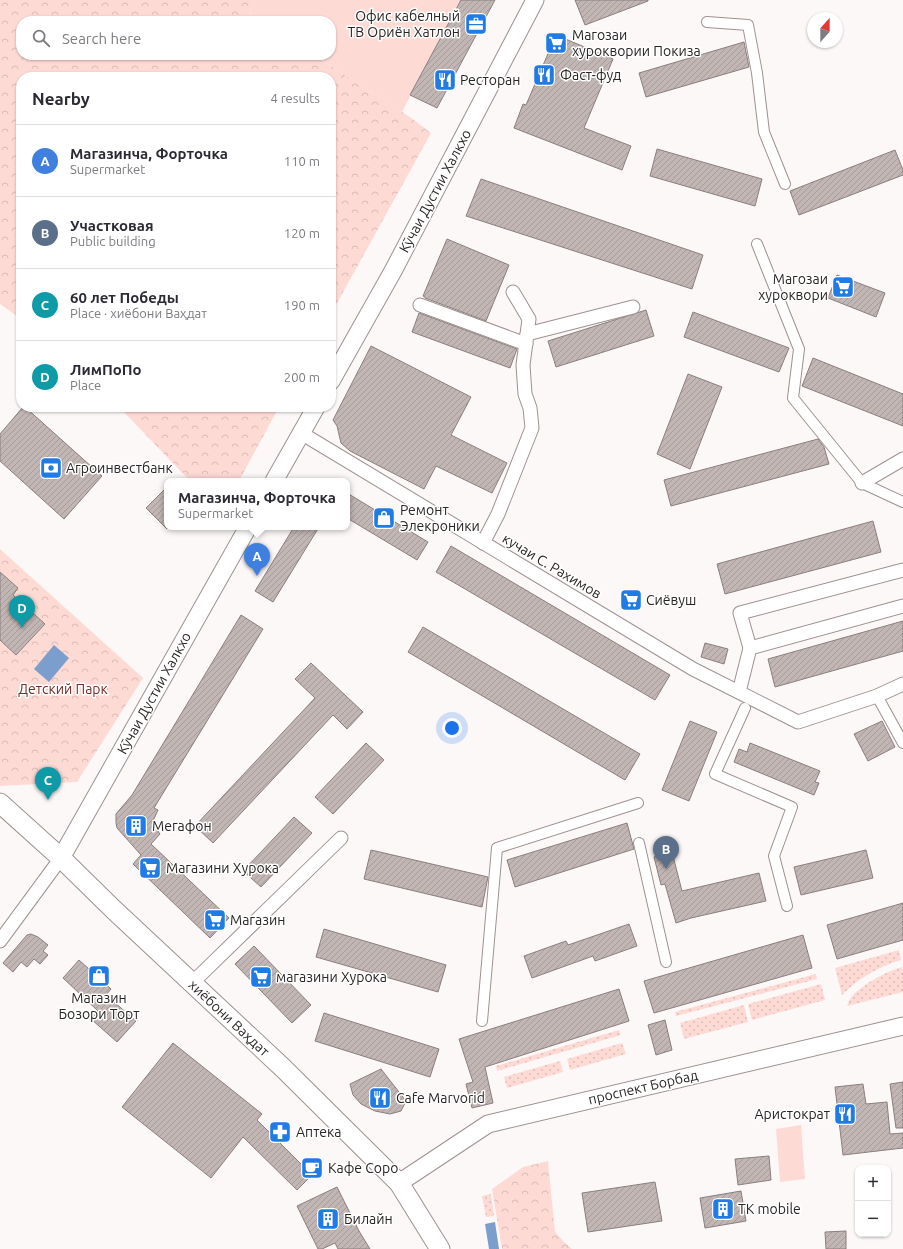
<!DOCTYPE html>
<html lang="en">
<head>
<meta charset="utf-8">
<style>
	:root { --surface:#fff; --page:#f2f2f3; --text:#2b2b33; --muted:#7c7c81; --line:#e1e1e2; --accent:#0f766e }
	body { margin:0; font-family:Ubuntu,sans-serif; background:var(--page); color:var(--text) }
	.controls { position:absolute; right:12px; bottom:12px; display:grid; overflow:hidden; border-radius:8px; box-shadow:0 1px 3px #0004 }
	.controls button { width:36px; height:36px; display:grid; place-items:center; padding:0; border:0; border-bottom:1px solid var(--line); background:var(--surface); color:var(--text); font:20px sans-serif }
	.compass { position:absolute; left:807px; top:12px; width:36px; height:36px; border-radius:50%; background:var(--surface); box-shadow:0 1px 3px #0004; rotate:21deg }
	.you { position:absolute; left:452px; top:728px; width:14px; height:14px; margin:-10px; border:3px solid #fff; border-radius:50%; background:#1a73e8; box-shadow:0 0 0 6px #1a73e833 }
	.badge { display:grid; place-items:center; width:26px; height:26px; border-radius:50%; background:var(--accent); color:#fff; font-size:13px; font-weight:700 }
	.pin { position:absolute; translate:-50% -33px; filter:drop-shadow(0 1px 2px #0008) }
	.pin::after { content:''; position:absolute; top:21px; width:14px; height:12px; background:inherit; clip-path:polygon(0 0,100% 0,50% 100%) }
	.popup { position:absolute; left:164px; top:478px; width:186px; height:52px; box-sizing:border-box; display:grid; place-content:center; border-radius:8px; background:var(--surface); filter:drop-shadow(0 1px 3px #0005); font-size:13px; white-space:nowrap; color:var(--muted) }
	.popup b { font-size:15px; color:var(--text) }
	.popup::after { content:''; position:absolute; left:50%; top:100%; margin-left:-8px; border:8px solid transparent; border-top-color:var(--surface) }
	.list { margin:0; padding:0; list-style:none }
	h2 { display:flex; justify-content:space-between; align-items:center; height:52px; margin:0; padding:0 16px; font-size:17px }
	h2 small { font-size:13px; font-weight:400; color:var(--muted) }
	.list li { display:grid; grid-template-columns:26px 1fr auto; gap:12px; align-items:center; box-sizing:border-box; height:72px; padding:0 16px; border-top:1px solid var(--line) }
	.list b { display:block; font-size:15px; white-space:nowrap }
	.list p { margin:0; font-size:13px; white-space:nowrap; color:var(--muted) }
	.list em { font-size:13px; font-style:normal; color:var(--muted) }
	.icon { flex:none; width:22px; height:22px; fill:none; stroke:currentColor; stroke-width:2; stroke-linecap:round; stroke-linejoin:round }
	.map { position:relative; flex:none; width:903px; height:1249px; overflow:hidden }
	.search { position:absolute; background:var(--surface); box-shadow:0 1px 3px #0004; left:16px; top:16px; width:320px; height:44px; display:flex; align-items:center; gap:10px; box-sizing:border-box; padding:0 14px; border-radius:16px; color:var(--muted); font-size:15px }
	.panel { position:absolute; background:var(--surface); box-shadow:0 1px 3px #0004; left:16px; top:72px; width:320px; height:340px; border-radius:16px }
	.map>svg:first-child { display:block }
	.grass { fill:url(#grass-dots) }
	.forest { fill:url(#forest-crowns) }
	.pitch { fill:#fedad5 }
	.water { fill:#7c9ecc }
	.building { fill:url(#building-hatch); stroke:#8a7f7e }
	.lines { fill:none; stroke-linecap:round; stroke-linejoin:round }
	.pedestrian-casing { stroke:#9d9290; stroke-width:12 }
	.minor-casing { stroke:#9d9290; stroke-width:15 }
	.tertiary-casing { stroke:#9d9290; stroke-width:19 }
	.secondary-casing { stroke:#9d9290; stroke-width:21 }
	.pedestrian { stroke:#fff; stroke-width:10 }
	.minor { stroke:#fff; stroke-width:13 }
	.tertiary { stroke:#fff; stroke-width:17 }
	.secondary { stroke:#fff; stroke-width:19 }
	.labels { text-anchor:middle; stroke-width:3; stroke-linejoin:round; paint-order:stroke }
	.poi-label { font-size:14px; fill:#2a2625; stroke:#fff; text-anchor:start }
	.street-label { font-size:14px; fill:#2a2625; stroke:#fff }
	.park-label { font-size:14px; fill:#772c26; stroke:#fff }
</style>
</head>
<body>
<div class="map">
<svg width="903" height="1249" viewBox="0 0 903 1249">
	<defs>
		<pattern id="grass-dots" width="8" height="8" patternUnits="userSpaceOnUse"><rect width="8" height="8" fill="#fedad5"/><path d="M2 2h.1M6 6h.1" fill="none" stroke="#dabbb7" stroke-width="1.8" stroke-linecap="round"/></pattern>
		<pattern id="forest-crowns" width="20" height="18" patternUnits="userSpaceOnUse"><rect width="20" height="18" fill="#fedad5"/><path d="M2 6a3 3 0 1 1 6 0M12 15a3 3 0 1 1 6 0" fill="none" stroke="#dabbb7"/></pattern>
		<pattern id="building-hatch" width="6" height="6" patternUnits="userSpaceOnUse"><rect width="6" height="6" fill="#c1b6b4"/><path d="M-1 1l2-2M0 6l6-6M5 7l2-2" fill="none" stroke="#a69c9b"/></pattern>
	</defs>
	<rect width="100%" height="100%" fill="#fdf8f8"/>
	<g class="grass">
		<path d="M899,950l2,10c-23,7 -42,18 -59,35l-7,-27z"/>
		<path d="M902,967l1,6v19l-56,14c2,-5 3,-8 7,-12 10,-10 33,-23 48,-27z"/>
		<polygon points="816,974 817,979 676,1016 675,1012"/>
		<polygon points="821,984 825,1000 752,1020 748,1004"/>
		<polygon points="744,1005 748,1022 684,1039 680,1023"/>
		<polygon points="619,1030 621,1035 497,1071 496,1066"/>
		<polygon points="622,1043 626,1054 570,1070 567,1059"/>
		<polygon points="560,1061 563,1072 507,1088 504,1077"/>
		<polygon points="491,1194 494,1216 486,1217 482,1196"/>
	</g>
	<g class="forest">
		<polygon points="0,0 254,0 250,14 261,21 21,21 21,55 314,55 410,117 431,133 331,314 331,77 21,77 21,319 0,304"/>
		<polygon points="119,407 279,407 239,481 190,481"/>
		<polygon points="0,549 143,678 77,782 0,786"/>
		<polygon points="548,1161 555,1232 564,1242 572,1249 502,1249 492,1189 523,1167"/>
	</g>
	<g class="pitch">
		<polygon points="254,0 461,0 402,112 314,55 331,55 331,21 261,21 250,14"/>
		<polygon points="801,1125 805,1179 780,1182 776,1129"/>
	</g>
	<g class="water">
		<polygon points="54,645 69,658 49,682 34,669"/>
		<polygon points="495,1222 499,1249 489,1249 485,1224"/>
	</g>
	<g class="building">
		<polygon points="461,0 495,0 437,108 410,95"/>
		<polygon points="575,0 648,0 648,1 585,25"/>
		<polygon points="556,35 613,59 584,128 631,146 622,170 514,128 523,104 526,105"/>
		<polygon points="744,42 749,67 646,97 639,73"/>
		<polygon points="657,149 762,179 755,206 650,176"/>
		<polygon points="895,150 903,170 903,175 799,215 790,191"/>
		<polygon points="481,179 703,255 692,289 466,216"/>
		<polygon points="447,239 509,265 486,321 425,298 425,297 423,296"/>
		<polygon points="837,275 885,293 876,317 828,298"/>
		<polygon points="646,310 654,336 556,367 548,341"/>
		<polygon points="693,312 789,348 779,372 684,337"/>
		<polygon points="419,313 517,349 510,368 412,332"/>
		<polygon points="371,346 471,397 451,435 507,463 492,493 436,466 424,489 350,451 341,443 337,426 333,420"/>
		<polygon points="813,358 903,394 903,426 802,386"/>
		<polygon points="688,374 722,387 690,469 657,454"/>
		<polygon points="23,407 25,407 102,476 64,519 0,461 0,434"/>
		<polygon points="818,439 824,447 829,464 671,506 664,480"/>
		<polygon points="167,487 167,529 146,508"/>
		<polygon points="347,493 428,542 417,560 347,518"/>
		<polygon points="873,521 881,552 725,594 717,564"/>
		<polygon points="294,527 319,527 273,602 255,591"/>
		<polygon points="451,546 670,675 655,700 436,572"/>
		<polygon points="0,572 18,588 13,595 45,624 16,655 0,640"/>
		<polygon points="241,615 263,629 154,808 158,810 152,823 160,834 151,844 229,918 210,938 133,864 141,855 117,828 116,823 116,814 132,795"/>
		<polygon points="903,621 903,651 775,687 768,659"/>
		<polygon points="423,627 640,754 625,780 408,652"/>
		<polygon points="705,643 728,649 724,664 701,657"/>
		<polygon points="311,663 363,712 347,729 333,715 213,843 195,826 315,698 295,679"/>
		<polygon points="690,721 717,732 689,801 662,790"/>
		<polygon points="882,721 895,747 868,761 854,734"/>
		<polygon points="366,743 384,760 333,814 315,797"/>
		<polygon points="750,743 820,771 815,782 819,783 814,795 734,762 739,749 747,752"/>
		<polygon points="294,817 312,833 261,887 243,871"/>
		<polygon points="627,823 634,849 515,887 507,860"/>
		<polygon points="371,850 488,877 482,907 364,879"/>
		<polygon points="866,850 873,878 801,895 794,867"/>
		<polygon points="672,852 682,891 759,873 766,901 691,918 676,923 665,884 661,885 654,857"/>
		<polygon points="903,903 903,940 837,959 827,925"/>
		<polygon points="629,924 637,946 595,961 593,956 532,978 524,956 566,941 568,945"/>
		<polygon points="324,929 446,965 438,992 316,957"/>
		<polygon points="31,934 38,937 48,945 43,951 48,955 40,964 34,959 27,967 21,962 13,972 3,963 27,935"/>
		<polygon points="803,935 812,968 654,1013 644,981"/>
		<polygon points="254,946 311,1005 292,1023 235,964"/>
		<polygon points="79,960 111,989 106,995 136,1021 117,1042 91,1019 98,1011 63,978"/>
		<polygon points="619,989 629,1021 485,1067 493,1103 472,1108 466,1084 473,1082 459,1039"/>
		<polygon points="324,1013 439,1049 430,1077 315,1041"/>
		<polygon points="665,1020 672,1050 656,1055 648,1025"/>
		<polygon points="173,1043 262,1114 257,1120 312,1175 297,1190 243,1137 211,1178 122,1107"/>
		<polygon points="381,1069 406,1101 401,1111 390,1114 375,1111 361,1104 353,1095 350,1084"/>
		<polygon points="903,1082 903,1128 896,1128 890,1084"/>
		<polygon points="863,1084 866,1104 887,1102 890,1134 903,1133 903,1148 843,1155 835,1087"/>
		<polygon points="769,1156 771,1180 738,1185 735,1159"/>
		<polygon points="655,1182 662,1221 588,1232 582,1193"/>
		<polygon points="337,1187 359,1231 370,1249 338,1249 335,1243 322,1249 318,1249 297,1206"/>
		<polygon points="741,1191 746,1221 705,1228 700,1198"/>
		<polygon points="846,1231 846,1249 826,1249 825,1232"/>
	</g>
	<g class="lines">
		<g class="pedestrian-casing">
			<g id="pedestrian">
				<polyline points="707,22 748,25 757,73 764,132 785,184"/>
				<polyline points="757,244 799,349 793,398 862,483 903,502"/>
				<polyline points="877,696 903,743"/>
				<polyline points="745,708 715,774 792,807 774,856 787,906"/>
				<polyline points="639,843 666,962"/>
				<polyline points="482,1021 497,848 638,803"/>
			</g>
		</g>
		<g class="minor-casing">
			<g id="minor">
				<polyline points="420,305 526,344"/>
				<polyline points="527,334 633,307"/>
				<polyline points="301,433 693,669 798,722 877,696 903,684"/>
				<polyline points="862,483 903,459"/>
				<polyline points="483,543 498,514 532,428 530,408 525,394 523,365 529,319 513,292"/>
				<polyline points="750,648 740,613 903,570"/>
				<polyline points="739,692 750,648 903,606"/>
				<polyline points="0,941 61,858"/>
				<polyline points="192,983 341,838"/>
			</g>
		</g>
		<g class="tertiary-casing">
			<g id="tertiary">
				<polyline points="331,381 393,271 535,0"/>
				<polyline points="274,481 316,407"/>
				<polyline points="61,858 248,527"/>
				<polyline points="399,1183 488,1124 903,1026"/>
			</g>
		</g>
		<g class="secondary-casing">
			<polyline id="secondary" points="0,803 61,858 113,909 283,1068 399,1183 440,1249"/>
		</g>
		<use href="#pedestrian" class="pedestrian"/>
		<use href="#minor" class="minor"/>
		<use href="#tertiary" class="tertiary"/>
		<use href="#secondary" class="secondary"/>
	</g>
	<defs>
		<g id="office-square" transform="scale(1.15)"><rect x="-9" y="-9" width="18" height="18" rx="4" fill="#217be5" stroke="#fff"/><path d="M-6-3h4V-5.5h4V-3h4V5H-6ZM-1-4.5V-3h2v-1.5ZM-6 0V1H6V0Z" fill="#fff"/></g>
		<g id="supermarket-square" transform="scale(1.15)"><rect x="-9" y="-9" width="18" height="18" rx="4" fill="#217be5" stroke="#fff"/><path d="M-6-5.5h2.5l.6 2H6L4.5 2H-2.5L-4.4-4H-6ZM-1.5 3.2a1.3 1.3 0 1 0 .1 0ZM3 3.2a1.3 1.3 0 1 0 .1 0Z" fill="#fff"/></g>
		<g id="restaurant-square" transform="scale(1.15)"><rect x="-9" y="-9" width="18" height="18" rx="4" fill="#217be5" stroke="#fff"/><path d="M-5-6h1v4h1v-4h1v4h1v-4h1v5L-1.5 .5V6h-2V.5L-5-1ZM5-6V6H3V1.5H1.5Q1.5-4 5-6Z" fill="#fff"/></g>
		<g id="bank-square" transform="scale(1.15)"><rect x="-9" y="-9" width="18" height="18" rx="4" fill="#217be5" stroke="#fff"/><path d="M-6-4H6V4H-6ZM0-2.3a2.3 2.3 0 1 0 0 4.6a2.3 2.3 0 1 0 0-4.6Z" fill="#fff"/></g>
		<g id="shop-square" transform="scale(1.15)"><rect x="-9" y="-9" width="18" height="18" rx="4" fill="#217be5" stroke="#fff"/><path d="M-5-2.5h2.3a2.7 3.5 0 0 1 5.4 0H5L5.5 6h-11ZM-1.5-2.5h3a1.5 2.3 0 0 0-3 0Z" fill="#fff"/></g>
		<g id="building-square" transform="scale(1.15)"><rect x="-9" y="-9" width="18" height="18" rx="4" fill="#217be5" stroke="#fff"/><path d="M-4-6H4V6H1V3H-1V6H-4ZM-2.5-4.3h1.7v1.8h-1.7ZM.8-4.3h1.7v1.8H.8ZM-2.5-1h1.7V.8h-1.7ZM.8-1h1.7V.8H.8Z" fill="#fff"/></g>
		<g id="pharmacy-square" transform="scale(1.15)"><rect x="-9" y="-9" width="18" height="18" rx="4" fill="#217be5" stroke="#fff"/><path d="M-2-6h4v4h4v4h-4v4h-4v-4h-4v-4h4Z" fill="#fff"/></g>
		<g id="cafe-square" transform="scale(1.15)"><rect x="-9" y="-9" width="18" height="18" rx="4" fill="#217be5" stroke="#fff"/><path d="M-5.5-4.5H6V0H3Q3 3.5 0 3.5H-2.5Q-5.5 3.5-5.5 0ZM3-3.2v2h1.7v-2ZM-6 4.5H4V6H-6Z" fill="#fff"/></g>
	</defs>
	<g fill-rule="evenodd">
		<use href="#office-square" x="476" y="24"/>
		<use href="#supermarket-square" x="556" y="43"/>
		<use href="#restaurant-square" x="544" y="75"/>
		<use href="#restaurant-square" x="445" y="80"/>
		<use href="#supermarket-square" x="843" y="287"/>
		<use href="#bank-square" x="51" y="468"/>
		<use href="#shop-square" x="384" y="518"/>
		<use href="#supermarket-square" x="631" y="600"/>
		<use href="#building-square" x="136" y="826"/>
		<use href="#supermarket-square" x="150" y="868"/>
		<use href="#supermarket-square" x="215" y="920"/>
		<use href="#shop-square" x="99" y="976"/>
		<use href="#supermarket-square" x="261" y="977"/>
		<use href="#restaurant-square" x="380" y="1098"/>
		<use href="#restaurant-square" x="845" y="1114"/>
		<use href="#pharmacy-square" x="280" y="1132"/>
		<use href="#cafe-square" x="312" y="1168"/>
		<use href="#building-square" x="723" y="1209"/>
		<use href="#building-square" x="328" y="1219"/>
	</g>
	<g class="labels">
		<g class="poi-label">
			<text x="460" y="21" text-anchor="end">Офис кабелный<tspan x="460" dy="16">ТВ Ориён Хатлон</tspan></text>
			<text x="572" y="40">Магозаи<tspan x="572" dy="16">хуроквории Покиза</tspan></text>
			<text x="560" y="80">Фаст-фуд</text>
			<text x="460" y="85">Ресторан</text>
			<text x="828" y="284" text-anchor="end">Магозаи<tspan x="828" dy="16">хуроквори</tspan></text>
			<text x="66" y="473">Агроинвестбанк</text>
			<text x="400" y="515">Ремонт<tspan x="400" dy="16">Элекроники</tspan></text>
			<text x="646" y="605">Сиёвуш</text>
			<text x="152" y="831">Мегафон</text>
			<text x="166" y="873">Магазини Хурока</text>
			<text x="230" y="925">Магазин</text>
			<text x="276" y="982">магазини Хурока</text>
			<text x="99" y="1003" text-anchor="middle">Магазин<tspan x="99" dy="16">Бозори Торт</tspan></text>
			<text x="396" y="1103">Cafe Marvorid</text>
			<text x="830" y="1119" text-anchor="end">Аристократ</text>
			<text x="296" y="1137">Аптека</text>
			<text x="328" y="1173">Кафе Соро</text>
			<text x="738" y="1214">TK mobile</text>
			<text x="344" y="1224">Билайн</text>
		</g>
		<g class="street-label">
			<text transform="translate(435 191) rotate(-62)" y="5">Кӯчаи Дустии Халкхо</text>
			<text transform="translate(552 566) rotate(31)" y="5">кучаи С. Рахимов</text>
			<text transform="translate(154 693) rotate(-61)" y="5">Кӯчаи Дустии Халкхо</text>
			<text transform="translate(229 1018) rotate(43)" y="5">хиёбони Ваҳдат</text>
			<text transform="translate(643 1087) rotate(-13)" y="5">проспект Борбад</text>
		</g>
		<g class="park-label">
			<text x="63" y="694">Детский Парк</text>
		</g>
	</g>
</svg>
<div class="controls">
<button>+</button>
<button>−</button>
</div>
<svg class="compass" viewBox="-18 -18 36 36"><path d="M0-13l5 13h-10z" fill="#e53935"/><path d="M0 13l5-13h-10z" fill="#7c7c81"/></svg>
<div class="you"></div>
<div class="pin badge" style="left:257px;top:576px;background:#3f7fe0">A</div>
<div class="popup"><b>Магазинча, Форточка</b>Supermarket</div>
<div class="pin badge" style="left:666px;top:869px;background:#5c6f8a">B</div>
<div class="pin badge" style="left:48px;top:800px;background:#0f9aa8">C</div>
<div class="pin badge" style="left:22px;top:628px;background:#0f9aa8">D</div>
<div class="search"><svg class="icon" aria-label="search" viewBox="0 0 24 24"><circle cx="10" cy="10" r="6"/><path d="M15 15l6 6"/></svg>Search here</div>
<section class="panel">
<h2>Nearby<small>4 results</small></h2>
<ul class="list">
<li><span class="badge" style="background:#3f7fe0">A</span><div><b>Магазинча, Форточка</b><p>Supermarket</p></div><em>110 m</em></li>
<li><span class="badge" style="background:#5c6f8a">B</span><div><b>Участковая</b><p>Public building</p></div><em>120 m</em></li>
<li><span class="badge" style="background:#0f9aa8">C</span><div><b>60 лет Победы</b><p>Place · хиёбони Ваҳдат</p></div><em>190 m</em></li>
<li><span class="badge" style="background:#0f9aa8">D</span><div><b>ЛимПоПо</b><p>Place</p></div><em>200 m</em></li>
</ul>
</section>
</div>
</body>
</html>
